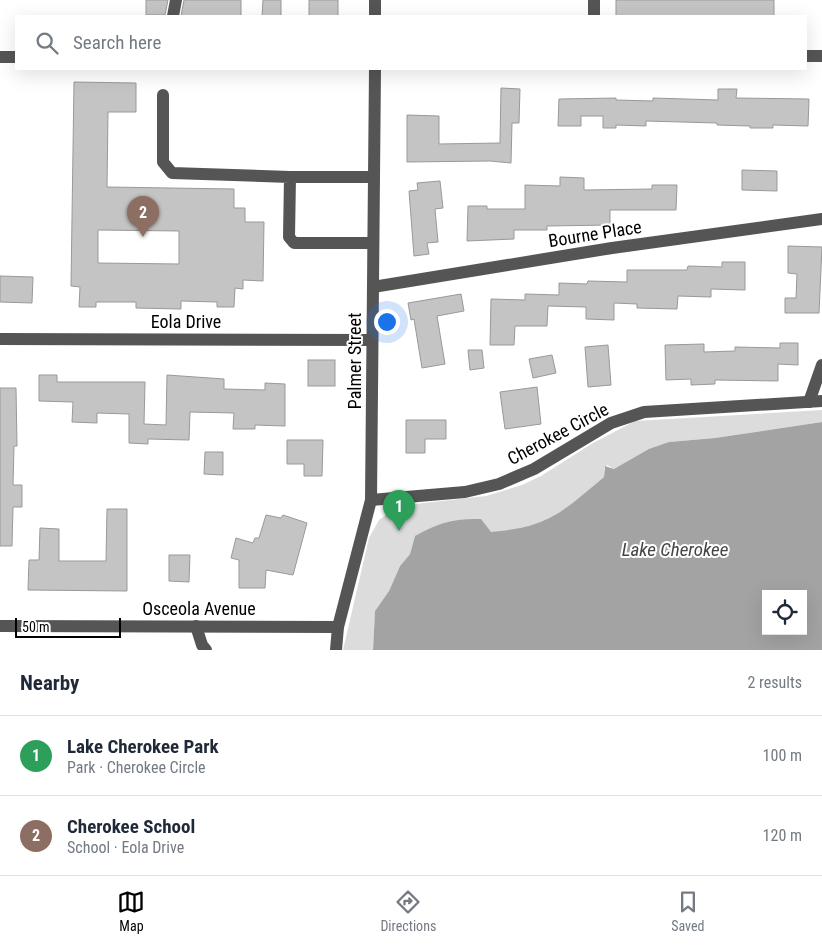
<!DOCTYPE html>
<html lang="en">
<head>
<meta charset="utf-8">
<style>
	:root { --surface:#fff; --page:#f6f6f7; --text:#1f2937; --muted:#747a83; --line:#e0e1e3; --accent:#000 }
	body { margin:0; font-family:"Roboto Condensed",sans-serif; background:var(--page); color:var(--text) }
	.controls { position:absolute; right:15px; bottom:15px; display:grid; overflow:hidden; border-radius:0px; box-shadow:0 5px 20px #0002 }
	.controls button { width:45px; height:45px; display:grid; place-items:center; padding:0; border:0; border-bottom:1px solid var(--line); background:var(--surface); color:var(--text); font:25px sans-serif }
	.scale { position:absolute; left:15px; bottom:12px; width:106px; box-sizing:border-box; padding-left:5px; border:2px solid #000; border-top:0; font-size:14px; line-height:18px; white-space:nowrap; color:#000; -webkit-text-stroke:4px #fff; paint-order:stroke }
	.you { position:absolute; left:386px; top:321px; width:18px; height:18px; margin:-12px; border:4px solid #fff; border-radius:50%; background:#1a73e8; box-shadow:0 0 0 8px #1a73e833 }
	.badge { display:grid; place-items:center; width:32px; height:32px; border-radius:50%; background:var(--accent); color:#fff; font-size:16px; font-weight:700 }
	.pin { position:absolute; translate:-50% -41px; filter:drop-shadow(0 1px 2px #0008) }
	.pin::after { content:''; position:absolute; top:26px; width:18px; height:15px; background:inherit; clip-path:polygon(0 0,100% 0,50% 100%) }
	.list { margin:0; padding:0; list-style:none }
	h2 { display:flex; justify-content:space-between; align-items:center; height:65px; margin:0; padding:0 20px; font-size:21px }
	h2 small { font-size:16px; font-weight:400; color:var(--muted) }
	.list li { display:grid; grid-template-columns:32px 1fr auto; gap:15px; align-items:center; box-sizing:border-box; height:80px; padding:0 20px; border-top:1px solid var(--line) }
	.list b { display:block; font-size:19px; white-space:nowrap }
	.list p { margin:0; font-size:16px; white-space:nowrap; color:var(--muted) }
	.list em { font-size:16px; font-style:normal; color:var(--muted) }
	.icon { flex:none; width:28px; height:28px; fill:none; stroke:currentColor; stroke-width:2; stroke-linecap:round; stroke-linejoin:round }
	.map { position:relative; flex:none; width:822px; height:650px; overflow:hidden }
	.search { position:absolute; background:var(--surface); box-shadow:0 5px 20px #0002; left:15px; right:15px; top:15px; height:55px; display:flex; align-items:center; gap:12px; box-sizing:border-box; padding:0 18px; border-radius:0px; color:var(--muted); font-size:19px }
	.sheet { height:225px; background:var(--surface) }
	nav { display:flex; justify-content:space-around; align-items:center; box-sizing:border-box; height:70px; border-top:1px solid var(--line); background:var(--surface); font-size:14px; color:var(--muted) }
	nav a { display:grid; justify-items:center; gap:2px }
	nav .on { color:var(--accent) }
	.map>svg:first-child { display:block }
	.green { fill:#dcdcdc }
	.water { fill:#a3a3a3; fill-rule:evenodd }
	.building { fill:#c4c4c4; stroke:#999; fill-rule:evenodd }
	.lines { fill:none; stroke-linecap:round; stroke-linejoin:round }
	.minor { stroke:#555; stroke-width:12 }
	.labels { text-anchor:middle; stroke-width:4; stroke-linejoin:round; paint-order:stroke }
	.street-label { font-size:18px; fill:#000; stroke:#fff }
	.water-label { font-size:19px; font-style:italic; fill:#444; stroke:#fff }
</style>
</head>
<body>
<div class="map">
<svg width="822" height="650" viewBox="0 0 822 650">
	<rect width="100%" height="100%" fill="#fff"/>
	<path class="green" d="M822,410v12l-107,16 -46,4 -55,27 -7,-4 -3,3v9c-14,12 -28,26 -44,37 -38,24 -101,20 -145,22l-5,18 -10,12 -11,25 -14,20 -2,39h-30l26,-112 10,-18 19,-14 88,-10 36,-11 19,-9 52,-33 42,-22z"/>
	<path class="water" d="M822,422v228h-449l2,-39 14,-20 11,-25 10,-12 5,-18c22,-13 40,-18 66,-17l10,13c58,-5 70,-19 113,-55l1,-11 9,3 35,-20 20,-7 46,-4zM766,594h37v37h-37z"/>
	<g class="building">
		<polygon points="146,0 168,0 165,15 146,15"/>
		<polygon points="184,0 241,0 241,16 181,16"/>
		<polygon points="263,0 281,0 281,16 262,16"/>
		<rect x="309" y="0" width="29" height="16"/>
		<rect x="616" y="0" width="158" height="16"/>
		<path d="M74,82l62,1v29h-28l-1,75 127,2v19h11v14h19l-1,59 -20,-1v9l-8,-1 -1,19h-17v-5l-36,-1v8l-45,-1v-6h-40v5h-17l1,-20 -9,-1zM98,230l81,1v33l-81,-1z"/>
		<polygon points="501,88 520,89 519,123 512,123 511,163 490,161 407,162 407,115 439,116 439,144 500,143"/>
		<polygon points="718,89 737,89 736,98 809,99 808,126 773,125 773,128 750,128 750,126 717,125 717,123 646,121 646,126 616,125 616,128 603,128 603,116 581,116 581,126 558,126 559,99 616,98 616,100 653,101 653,98 718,100"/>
		<polygon points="742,170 777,171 777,191 742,190"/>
		<polygon points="560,177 584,178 584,190 652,189 652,185 677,185 676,210 610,210 610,225 547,226 547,230 514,230 514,239 467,241 468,206 487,206 487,209 525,209 525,185 560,186"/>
		<polygon points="440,181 443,208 435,209 438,242 427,243 429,254 414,256 409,191 418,190 417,183"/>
		<polygon points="788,246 822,247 819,313 785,313 785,298 796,298 797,274 788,273"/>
		<polygon points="722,262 745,262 745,290 711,289 711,297 678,296 677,309 637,308 637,304 614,303 614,320 586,319 586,307 548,306 547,326 515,326 514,345 490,345 491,299 525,300 525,294 559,295 559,283 587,284 588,281 627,282 627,270 687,270 688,266 722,267"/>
		<polygon points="0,276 33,277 32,303 0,302"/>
		<polygon points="461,294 464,311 437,316 445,364 422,368 414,319 411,320 408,303"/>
		<polygon points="780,343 798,343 798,365 778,364 778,381 715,380 715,384 691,385 691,379 666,380 665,345 704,344 704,352 735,351 735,347 780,348"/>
		<polygon points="608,345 611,385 588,387 585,347"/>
		<polygon points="468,350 482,350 484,368 470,370"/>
		<polygon points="552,355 556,373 533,378 529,359"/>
		<rect x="308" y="360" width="27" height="26"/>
		<polygon points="39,375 57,375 57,382 145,382 144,424 166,425 167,375 224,379 224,389 265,390 265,383 285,384 285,426 255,425 255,429 233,429 234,413 190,412 189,440 148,439 148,444 129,443 129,414 97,413 97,423 72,422 73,402 39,401"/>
		<polygon points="537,387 541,424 505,429 500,392"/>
		<polygon points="0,388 16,388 17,446 14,446 13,485 22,485 22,507 13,507 12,546 0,546"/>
		<polygon points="406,420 446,420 446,439 425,439 425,453 406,453"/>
		<polygon points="287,440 323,440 322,476 304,476 304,464 287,464"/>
		<polygon points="205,452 223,452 223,475 204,474"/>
		<polygon points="107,509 127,509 127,591 28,590 29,560 39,560 40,528 59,529 59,561 106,561"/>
		<polygon points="266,515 281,518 283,515 307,523 293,575 266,570 265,588 239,588 239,560 231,558 236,538 253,543 255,538 259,538"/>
		<polygon points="169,555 190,555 189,582 169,581"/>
	</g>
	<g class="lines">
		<g class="minor">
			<polyline points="375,0 375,16"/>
			<polyline points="173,16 176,0"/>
			<polyline points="594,16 594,0"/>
			<polyline points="806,56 822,56"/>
			<polyline points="0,57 16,57"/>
			<polyline points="163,95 163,162 172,173 290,177 289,237 294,243 373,243"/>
			<polyline points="290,177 374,177"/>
			<polyline points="373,287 612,248 822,219"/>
			<polyline points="0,339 372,340"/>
			<polyline points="809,402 822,365"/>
			<polyline points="371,500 465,492 499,484 534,469 611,423 644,412 822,401"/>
			<polyline points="0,626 338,627"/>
			<polyline points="196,626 202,645 206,650"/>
			<polyline points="336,650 338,627 371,500 375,69"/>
		</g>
	</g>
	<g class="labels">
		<g class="street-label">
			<text transform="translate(595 234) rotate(-9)" y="6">Bourne Place</text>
			<text x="186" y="328">Eola Drive</text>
			<text transform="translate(355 361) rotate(-90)" y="6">Palmer Street</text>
			<text transform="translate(558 434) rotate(-28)" y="6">Cherokee Circle</text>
			<text x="199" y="615">Osceola Avenue</text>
		</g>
		<g class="water-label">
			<text x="675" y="556">Lake Cherokee</text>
		</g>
	</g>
</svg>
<div class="controls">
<button><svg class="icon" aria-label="locate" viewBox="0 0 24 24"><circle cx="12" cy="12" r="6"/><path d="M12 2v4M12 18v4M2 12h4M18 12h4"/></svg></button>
</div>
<div class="scale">50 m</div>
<div class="you"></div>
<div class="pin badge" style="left:399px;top:531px;background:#2e9e5b">1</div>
<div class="pin badge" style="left:143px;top:237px;background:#8d6e63">2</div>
<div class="search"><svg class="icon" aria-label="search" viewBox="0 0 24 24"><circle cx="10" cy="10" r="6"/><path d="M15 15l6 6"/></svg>Search here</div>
</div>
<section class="sheet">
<h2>Nearby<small>2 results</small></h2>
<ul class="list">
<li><span class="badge" style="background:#2e9e5b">1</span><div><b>Lake Cherokee Park</b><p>Park · Cherokee Circle</p></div><em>100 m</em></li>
<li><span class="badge" style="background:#8d6e63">2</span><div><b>Cherokee School</b><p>School · Eola Drive</p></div><em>120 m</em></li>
</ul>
</section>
<nav>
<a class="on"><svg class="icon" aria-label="map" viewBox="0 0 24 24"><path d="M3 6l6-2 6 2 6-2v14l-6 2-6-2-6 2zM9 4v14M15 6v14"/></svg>Map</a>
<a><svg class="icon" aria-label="directions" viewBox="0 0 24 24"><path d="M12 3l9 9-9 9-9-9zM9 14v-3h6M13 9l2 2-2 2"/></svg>Directions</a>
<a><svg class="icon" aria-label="saved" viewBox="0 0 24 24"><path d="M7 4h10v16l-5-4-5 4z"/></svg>Saved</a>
</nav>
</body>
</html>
